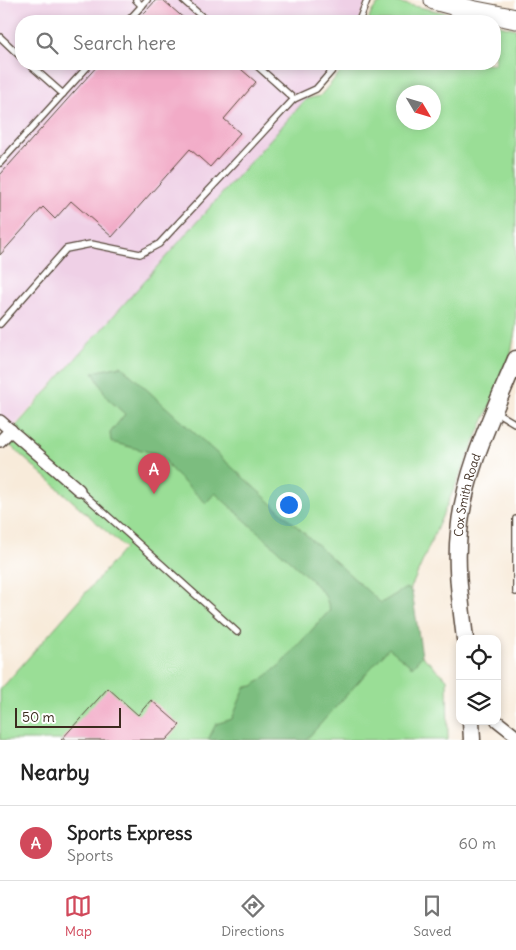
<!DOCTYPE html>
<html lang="en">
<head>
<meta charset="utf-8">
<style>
	:root { --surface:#fff; --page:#f2f2f2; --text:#222; --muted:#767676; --line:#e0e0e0; --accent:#d1495b }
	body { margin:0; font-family:Delius,sans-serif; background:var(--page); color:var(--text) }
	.controls { position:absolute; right:15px; bottom:15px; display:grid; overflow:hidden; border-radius:10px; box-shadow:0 2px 8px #0003 }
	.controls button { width:45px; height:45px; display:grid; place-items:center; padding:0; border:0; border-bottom:1px solid var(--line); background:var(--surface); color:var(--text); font:25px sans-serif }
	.compass { position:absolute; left:396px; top:85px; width:45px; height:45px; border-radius:50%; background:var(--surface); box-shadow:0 2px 8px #0003; rotate:128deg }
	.scale { position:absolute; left:15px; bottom:12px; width:106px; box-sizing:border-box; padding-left:5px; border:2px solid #3b2a1e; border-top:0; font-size:14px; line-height:18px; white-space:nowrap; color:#3b2a1e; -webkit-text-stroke:4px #fff; paint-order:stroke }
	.you { position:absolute; left:288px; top:504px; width:18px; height:18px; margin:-12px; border:4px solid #fff; border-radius:50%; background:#1a73e8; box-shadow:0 0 0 8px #1a73e833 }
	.badge { display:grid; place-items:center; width:32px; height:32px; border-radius:50%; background:var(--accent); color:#fff; font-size:16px; font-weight:700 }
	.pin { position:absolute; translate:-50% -41px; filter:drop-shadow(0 1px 2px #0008) }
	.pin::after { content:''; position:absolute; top:26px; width:18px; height:15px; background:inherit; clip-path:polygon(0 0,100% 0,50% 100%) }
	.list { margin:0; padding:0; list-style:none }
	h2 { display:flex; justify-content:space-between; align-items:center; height:65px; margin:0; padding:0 20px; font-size:21px }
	h2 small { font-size:16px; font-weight:400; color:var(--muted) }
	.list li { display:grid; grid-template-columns:32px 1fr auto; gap:15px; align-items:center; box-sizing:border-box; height:75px; padding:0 20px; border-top:1px solid var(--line) }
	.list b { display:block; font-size:19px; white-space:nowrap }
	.list p { margin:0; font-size:16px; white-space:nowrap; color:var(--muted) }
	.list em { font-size:16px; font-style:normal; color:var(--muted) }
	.icon { flex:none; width:28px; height:28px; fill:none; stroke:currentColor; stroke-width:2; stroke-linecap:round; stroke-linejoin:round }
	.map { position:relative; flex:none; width:516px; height:740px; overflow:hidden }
	.search { position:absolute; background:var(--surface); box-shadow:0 2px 8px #0003; left:15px; right:15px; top:15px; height:55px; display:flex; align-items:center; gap:12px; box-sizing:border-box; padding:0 18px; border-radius:20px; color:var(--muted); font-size:19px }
	.sheet { height:140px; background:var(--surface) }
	nav { display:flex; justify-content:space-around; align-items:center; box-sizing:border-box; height:70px; border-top:1px solid var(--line); background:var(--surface); font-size:14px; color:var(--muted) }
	nav a { display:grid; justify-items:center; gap:2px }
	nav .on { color:var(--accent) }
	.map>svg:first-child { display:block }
	.built { fill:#efd0e6 }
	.green { fill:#9ade96; stroke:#6a845a; fill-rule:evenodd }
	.forest { fill:#7bbd7f; stroke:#5b744e }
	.building { fill:#f2abc7 }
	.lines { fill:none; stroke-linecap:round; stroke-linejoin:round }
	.lane-casing { stroke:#57473a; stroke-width:8 }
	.street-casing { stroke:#57473a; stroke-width:14 }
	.secondary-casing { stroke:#57473a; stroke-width:19 }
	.primary-casing { stroke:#57473a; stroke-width:21 }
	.lane { stroke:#fff; stroke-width:5.5 }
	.street { stroke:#fff; stroke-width:11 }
	.secondary { stroke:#fff; stroke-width:16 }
	.primary { stroke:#fff; stroke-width:19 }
	.labels { text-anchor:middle; stroke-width:4; stroke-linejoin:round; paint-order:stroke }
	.street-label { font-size:12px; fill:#3b2a1e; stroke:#fff }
</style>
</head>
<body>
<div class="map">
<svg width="516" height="740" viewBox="0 0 516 740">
	<rect width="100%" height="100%" fill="#fff"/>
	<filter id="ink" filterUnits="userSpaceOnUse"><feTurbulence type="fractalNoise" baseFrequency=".02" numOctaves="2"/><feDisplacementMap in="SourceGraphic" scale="10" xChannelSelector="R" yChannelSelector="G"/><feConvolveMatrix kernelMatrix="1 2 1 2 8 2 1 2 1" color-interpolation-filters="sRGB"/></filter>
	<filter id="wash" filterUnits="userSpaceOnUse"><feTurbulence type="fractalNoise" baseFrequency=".0096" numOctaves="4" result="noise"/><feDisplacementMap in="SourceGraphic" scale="20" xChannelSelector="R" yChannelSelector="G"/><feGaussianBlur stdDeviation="1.12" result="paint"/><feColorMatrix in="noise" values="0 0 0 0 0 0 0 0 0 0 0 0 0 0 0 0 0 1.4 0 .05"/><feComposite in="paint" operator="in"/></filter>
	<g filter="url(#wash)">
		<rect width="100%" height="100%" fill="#f8ebda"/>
		<polygon class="built" points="0,0 367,0 359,21 21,21 21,64 338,64 11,430 0,421"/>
		<g class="green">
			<path d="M391,1l92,20h-115c5,-13 8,-19 23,-20z"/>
			<path d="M495,24l21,5v296l-6,35 -99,228 -3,16 14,52 25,23 1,61h-448v-50l125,-142 -121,-108 80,-91 222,-250 14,-3 27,-32h148zM404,92h30v30h-30z"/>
		</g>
		<polygon class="forest" points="121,366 381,603 406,588 412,592 422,656 412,667 389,648 306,740 208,740 216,724 232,719 245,687 253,686 279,666 330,610 325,595 310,579 215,493 206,503 175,474 161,455 111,442 110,433 125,414 108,399 93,372"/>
		<g id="blocks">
			<g class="building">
				<polygon points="156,0 163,0 187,21 137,21"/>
				<polygon points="99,64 235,64 256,82 224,119 240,133 210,167 190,149 112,237 71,201 55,219 43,207 0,255 0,175"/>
				<polygon points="108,688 138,715 151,700 180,725 166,740 61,740"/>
			</g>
		</g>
	</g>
	<g filter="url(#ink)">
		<use href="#blocks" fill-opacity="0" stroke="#57473a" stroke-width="1"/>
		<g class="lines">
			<g class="lane-casing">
				<g id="lane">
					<polyline points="136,0 142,6"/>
					<polyline points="183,0 207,21"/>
					<polyline points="128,21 147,0"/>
					<polyline points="359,21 367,0"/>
					<polyline points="0,37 21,57"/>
					<polyline points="29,64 63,94"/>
					<polyline points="255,64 294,99"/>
					<polyline points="0,163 90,64"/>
					<polyline points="0,324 66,249 91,244 140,254 159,244 294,99 316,89 338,64"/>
					<polyline points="496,412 516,424"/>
					<polyline points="79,490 237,632"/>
					<polyline points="516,519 516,592"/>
				</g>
			</g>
			<g class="street-casing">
				<g id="street">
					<polyline points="0,421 79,490"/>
					<polyline points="0,441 11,430"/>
					<polyline points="497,721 516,736"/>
				</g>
			</g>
			<g class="secondary-casing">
				<g id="secondary">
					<path id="s1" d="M465,639c-4,-35 -10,-72 -6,-107 5,-60 34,-118 57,-173"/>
					<polyline points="471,721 472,740"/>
				</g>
			</g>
			<g class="primary-casing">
				<polyline id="primary" points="434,0 471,10 516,19"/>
			</g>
			<use href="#lane" class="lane"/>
			<use href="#street" class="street"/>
			<use href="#secondary" class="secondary"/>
			<use href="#primary" class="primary"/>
		</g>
	</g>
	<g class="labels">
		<g class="street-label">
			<text dy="4" stroke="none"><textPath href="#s1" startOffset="145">Cox Smith Road</textPath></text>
		</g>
	</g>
</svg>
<div class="controls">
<button><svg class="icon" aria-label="locate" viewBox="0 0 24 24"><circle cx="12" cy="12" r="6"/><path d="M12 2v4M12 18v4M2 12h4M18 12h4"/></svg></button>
<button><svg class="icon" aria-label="layers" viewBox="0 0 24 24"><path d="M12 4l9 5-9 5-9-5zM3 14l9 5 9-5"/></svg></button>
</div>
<svg class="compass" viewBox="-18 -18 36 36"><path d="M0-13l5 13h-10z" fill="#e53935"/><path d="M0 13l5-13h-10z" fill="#767676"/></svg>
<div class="scale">50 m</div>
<div class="you"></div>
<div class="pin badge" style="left:154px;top:494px">A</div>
<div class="search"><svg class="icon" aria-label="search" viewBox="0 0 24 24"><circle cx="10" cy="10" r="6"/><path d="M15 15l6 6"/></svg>Search here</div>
</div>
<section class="sheet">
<h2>Nearby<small></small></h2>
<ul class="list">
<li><span class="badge">A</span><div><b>Sports Express</b><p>Sports</p></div><em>60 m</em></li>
</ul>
</section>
<nav>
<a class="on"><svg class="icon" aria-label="map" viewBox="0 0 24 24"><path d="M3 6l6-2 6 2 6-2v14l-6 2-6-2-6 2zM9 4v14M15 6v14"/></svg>Map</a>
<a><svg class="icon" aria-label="directions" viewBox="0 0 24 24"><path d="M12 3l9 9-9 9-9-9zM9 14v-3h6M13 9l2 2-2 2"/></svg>Directions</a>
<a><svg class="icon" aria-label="saved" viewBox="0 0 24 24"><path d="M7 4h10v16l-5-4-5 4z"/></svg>Saved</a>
</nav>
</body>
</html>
